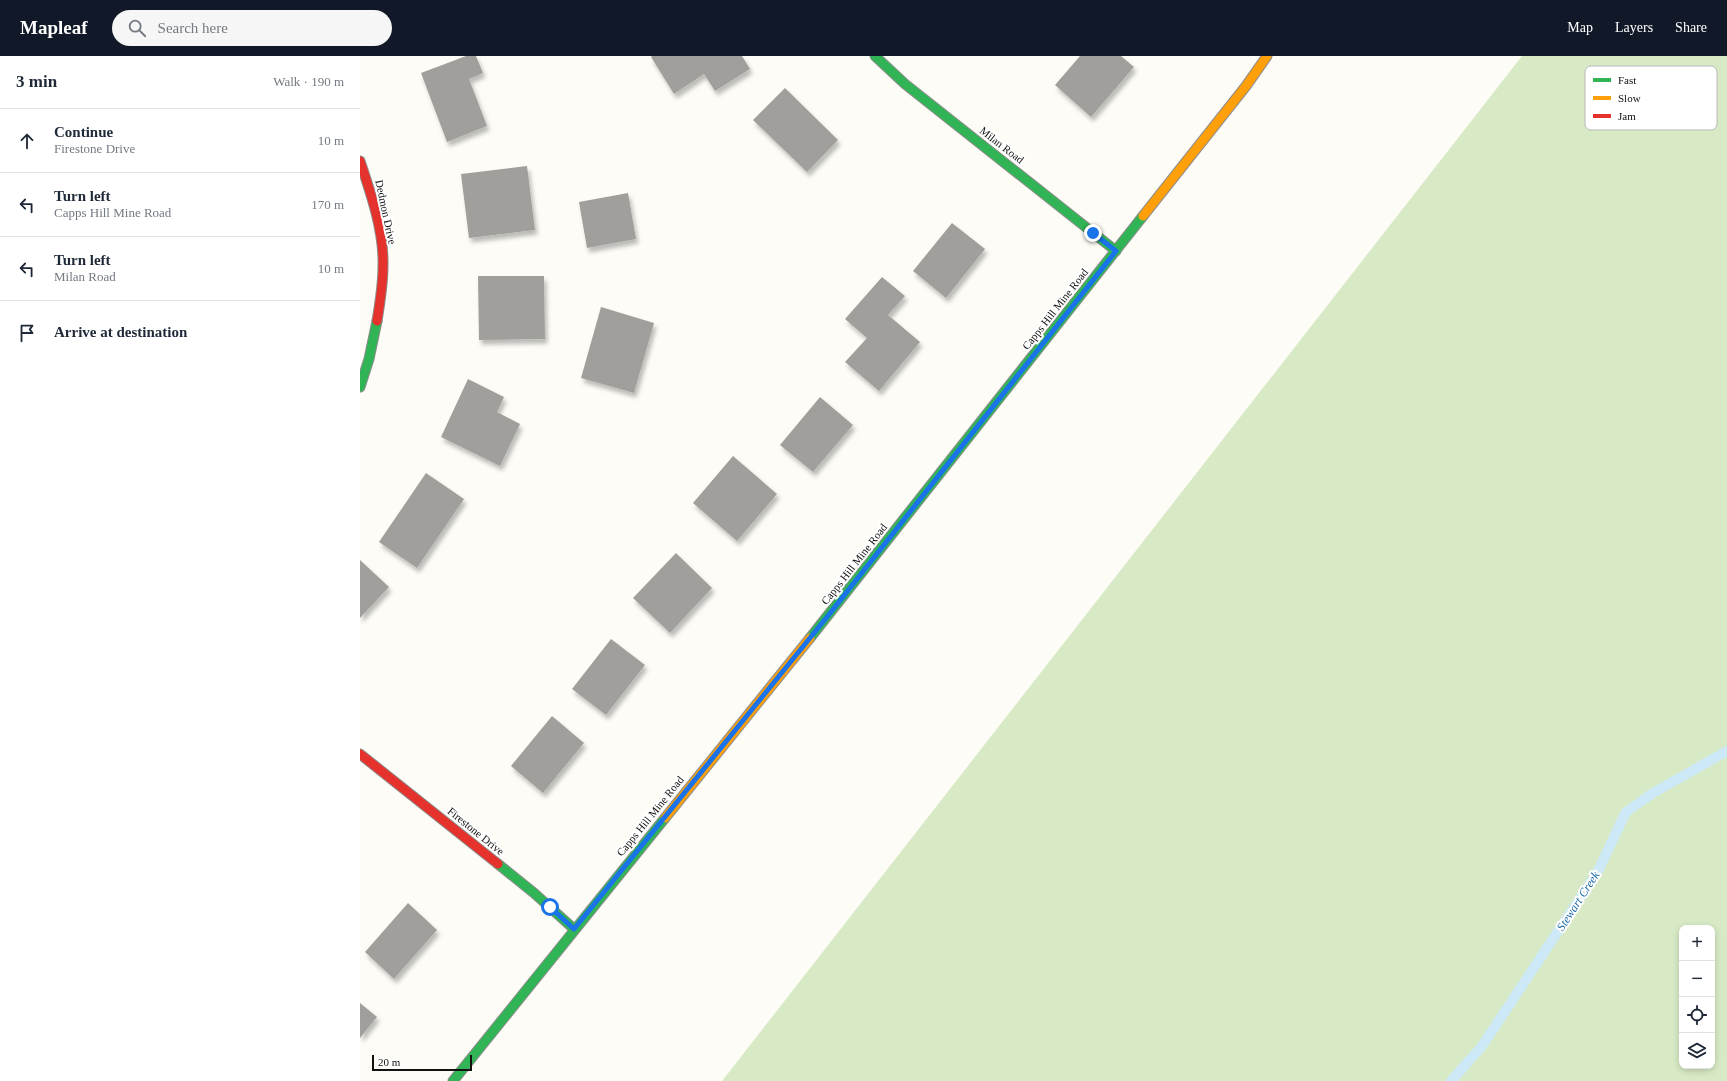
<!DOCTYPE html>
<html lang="en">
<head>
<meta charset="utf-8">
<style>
	:root { --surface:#fff; --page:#f6f6f7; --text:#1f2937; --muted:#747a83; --line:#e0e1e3; --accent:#111827 }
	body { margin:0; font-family:Georgia,serif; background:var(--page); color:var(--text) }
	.controls { position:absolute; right:12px; bottom:12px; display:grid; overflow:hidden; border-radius:8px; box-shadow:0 2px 6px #0003 }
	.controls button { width:36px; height:36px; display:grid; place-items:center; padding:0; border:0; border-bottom:1px solid var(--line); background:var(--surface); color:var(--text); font:20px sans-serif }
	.scale { position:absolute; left:12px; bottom:10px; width:100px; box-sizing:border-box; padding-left:4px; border:2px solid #111; border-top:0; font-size:11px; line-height:14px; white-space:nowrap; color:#111; -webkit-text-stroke:3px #fff; paint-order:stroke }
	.stop { position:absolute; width:12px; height:12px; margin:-9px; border:3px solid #1a73e8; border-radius:50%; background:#fff }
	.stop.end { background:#1a73e8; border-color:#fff; box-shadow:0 1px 4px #0008 }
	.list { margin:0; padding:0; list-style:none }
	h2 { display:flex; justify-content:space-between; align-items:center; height:52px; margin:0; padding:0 16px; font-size:17px }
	h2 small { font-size:13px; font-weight:400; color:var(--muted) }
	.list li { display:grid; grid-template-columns:26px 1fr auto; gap:12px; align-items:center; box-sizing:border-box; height:64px; padding:0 16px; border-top:1px solid var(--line) }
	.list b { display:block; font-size:15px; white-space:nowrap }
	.list p { margin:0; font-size:13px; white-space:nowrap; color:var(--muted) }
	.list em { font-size:13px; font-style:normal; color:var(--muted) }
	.icon { flex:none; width:22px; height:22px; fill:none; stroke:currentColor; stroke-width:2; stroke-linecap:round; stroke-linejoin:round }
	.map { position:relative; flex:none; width:1367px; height:1025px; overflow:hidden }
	header { display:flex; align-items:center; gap:24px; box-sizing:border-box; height:56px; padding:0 20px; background:var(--accent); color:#fff }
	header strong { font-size:19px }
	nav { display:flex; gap:22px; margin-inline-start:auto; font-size:14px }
	.search { width:280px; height:36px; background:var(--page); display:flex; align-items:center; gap:10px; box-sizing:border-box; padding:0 14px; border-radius:22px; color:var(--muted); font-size:15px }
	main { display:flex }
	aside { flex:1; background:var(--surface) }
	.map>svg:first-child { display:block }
	.forest { fill:#d8eac5; fill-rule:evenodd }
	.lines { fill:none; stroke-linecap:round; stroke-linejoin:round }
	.stream { stroke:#cde8f7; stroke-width:10 }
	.building { fill:#a19f9c; filter:url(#shadow) }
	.fast-casing { stroke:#8e8d8b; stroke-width:11 }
	.slow-casing { stroke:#8e8d8b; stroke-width:11 }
	.jam-casing { stroke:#8e8d8b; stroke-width:11 }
	.fast { stroke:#30b455; stroke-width:9 }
	.slow { stroke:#ff9f0a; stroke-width:9 }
	.jam { stroke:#e5322d; stroke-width:9 }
	.route { stroke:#1a73e8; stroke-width:5 }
	.labels { text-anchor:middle; stroke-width:4; stroke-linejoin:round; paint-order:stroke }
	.street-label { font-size:11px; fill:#111; stroke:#fff }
	.water-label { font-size:12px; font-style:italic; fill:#1768a6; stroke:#fff }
	.key { fill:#fff; stroke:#b8b8b8; stroke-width:1 }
	.key-label { font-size:11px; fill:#111 }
</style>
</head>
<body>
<header>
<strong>Mapleaf</strong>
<div class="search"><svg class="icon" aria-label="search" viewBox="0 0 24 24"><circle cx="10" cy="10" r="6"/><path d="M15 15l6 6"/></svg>Search here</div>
<nav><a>Map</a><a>Layers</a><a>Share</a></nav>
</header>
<main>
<aside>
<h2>3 min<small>Walk · 190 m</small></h2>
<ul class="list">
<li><svg class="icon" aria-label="ahead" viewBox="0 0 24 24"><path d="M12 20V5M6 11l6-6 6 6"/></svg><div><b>Continue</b><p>Firestone Drive</p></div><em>10 m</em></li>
<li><svg class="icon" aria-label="left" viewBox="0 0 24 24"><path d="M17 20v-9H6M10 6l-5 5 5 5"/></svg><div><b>Turn left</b><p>Capps Hill Mine Road</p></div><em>170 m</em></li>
<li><svg class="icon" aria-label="left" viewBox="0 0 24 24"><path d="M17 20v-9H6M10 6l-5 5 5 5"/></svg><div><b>Turn left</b><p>Milan Road</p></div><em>10 m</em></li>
<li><svg class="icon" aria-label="arrive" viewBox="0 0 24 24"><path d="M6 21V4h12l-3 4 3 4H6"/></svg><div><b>Arrive at destination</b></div></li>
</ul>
</aside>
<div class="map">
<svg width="1367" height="1025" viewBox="0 0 1367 1025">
	<defs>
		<filter id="shadow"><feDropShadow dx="2.5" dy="4.5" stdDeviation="2" flood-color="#0004"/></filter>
	</defs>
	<rect width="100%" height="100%" fill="#fdfcf7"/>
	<path class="forest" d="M1162,0h205v1025h-1005zM1322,872h30v138h-30z"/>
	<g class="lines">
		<polyline class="stream" points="1091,1025 1122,990 1238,815 1266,756 1293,737 1367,695"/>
	</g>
	<g class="building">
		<polygon points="106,0 116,0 123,17 109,23 127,70 87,86 61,17"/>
		<polygon points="292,0 382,0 390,13 355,35 344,18 314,38 291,1"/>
		<polygon points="720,0 761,0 774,11 731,61 695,29"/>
		<polygon points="425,32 478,84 447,116 393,64"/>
		<polygon points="167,110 175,174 109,182 101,118"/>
		<polygon points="268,137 276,183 227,192 219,146"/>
		<polygon points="592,167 625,193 586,242 553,215"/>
		<polygon points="118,220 184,220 185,283 119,284"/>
		<polygon points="522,221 545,240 528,259 560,286 519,335 485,306 507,282 485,263"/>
		<polygon points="241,251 294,267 274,337 221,322"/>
		<polygon points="108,323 144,341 137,356 160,368 140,410 81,381"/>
		<polygon points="460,341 493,369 453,416 420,389"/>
		<polygon points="373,400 417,438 377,485 333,447"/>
		<polygon points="66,417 104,443 57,512 19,486"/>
		<polygon points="316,497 352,532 310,577 273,542"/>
		<polygon points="0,504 29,531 0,562"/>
		<polygon points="251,583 285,609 246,659 212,633"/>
		<polygon points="192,660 224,687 183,737 151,710"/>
		<polygon points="48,847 77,874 34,923 5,896"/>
		<polygon points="0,947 17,961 0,982"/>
	</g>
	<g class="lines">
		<g class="fast-casing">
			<g id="fast">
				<polyline points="515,0 545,28 756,195"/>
				<polyline points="0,331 9,303 17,265"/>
				<polyline points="450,582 783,160"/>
				<polyline points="138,808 174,837 214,873"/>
				<polyline points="93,1025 305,762"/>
			</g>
		</g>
		<g class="slow-casing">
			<g id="slow">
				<polyline points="783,160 886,30 907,0"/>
				<polyline points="305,762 450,582"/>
			</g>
		</g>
		<g class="jam-casing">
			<g id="jam">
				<path d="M0,105c11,33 24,70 23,105 0,18 -3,37 -6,55"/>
				<polyline points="0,698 138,808"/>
			</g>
		</g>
		<use href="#fast" class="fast"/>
		<use href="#slow" class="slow"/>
		<use href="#jam" class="jam"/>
	</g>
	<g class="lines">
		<polyline class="route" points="190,851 214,873 471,556 756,195 733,177"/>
	</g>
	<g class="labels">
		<g class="street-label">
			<text transform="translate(642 89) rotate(38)" y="4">Milan Road</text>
			<text transform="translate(26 156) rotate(78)" y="4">Dedmon Drive</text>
			<text transform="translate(695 253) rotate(-52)" y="4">Capps Hill Mine Road</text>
			<text transform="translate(494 508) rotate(-52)" y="4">Capps Hill Mine Road</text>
			<text transform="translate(290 760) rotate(-51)" y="4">Capps Hill Mine Road</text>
			<text transform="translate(116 775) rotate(39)" y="4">Firestone Drive</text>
		</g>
		<g class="water-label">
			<text transform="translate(1218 845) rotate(-57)" y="4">Stewart Creek</text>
		</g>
	</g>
	<rect x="1225" y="10" width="132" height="64" rx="6" class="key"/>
	<rect x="1233" y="22" width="18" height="4" fill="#30b455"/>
	<rect x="1233" y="40" width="18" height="4" fill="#ff9f0a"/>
	<rect x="1233" y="58" width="18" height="4" fill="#e5322d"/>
	<g class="key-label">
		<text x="1258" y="28">Fast</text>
		<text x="1258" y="46">Slow</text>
		<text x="1258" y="64">Jam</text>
	</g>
</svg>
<div class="controls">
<button>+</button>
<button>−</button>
<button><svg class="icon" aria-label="locate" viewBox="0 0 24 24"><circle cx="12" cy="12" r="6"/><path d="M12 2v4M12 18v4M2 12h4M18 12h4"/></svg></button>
<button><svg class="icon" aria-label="layers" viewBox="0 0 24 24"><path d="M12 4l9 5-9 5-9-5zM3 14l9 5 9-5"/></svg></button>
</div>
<div class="scale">20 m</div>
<div class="stop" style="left:190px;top:851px"></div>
<div class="stop end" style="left:733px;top:177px"></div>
</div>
</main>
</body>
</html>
